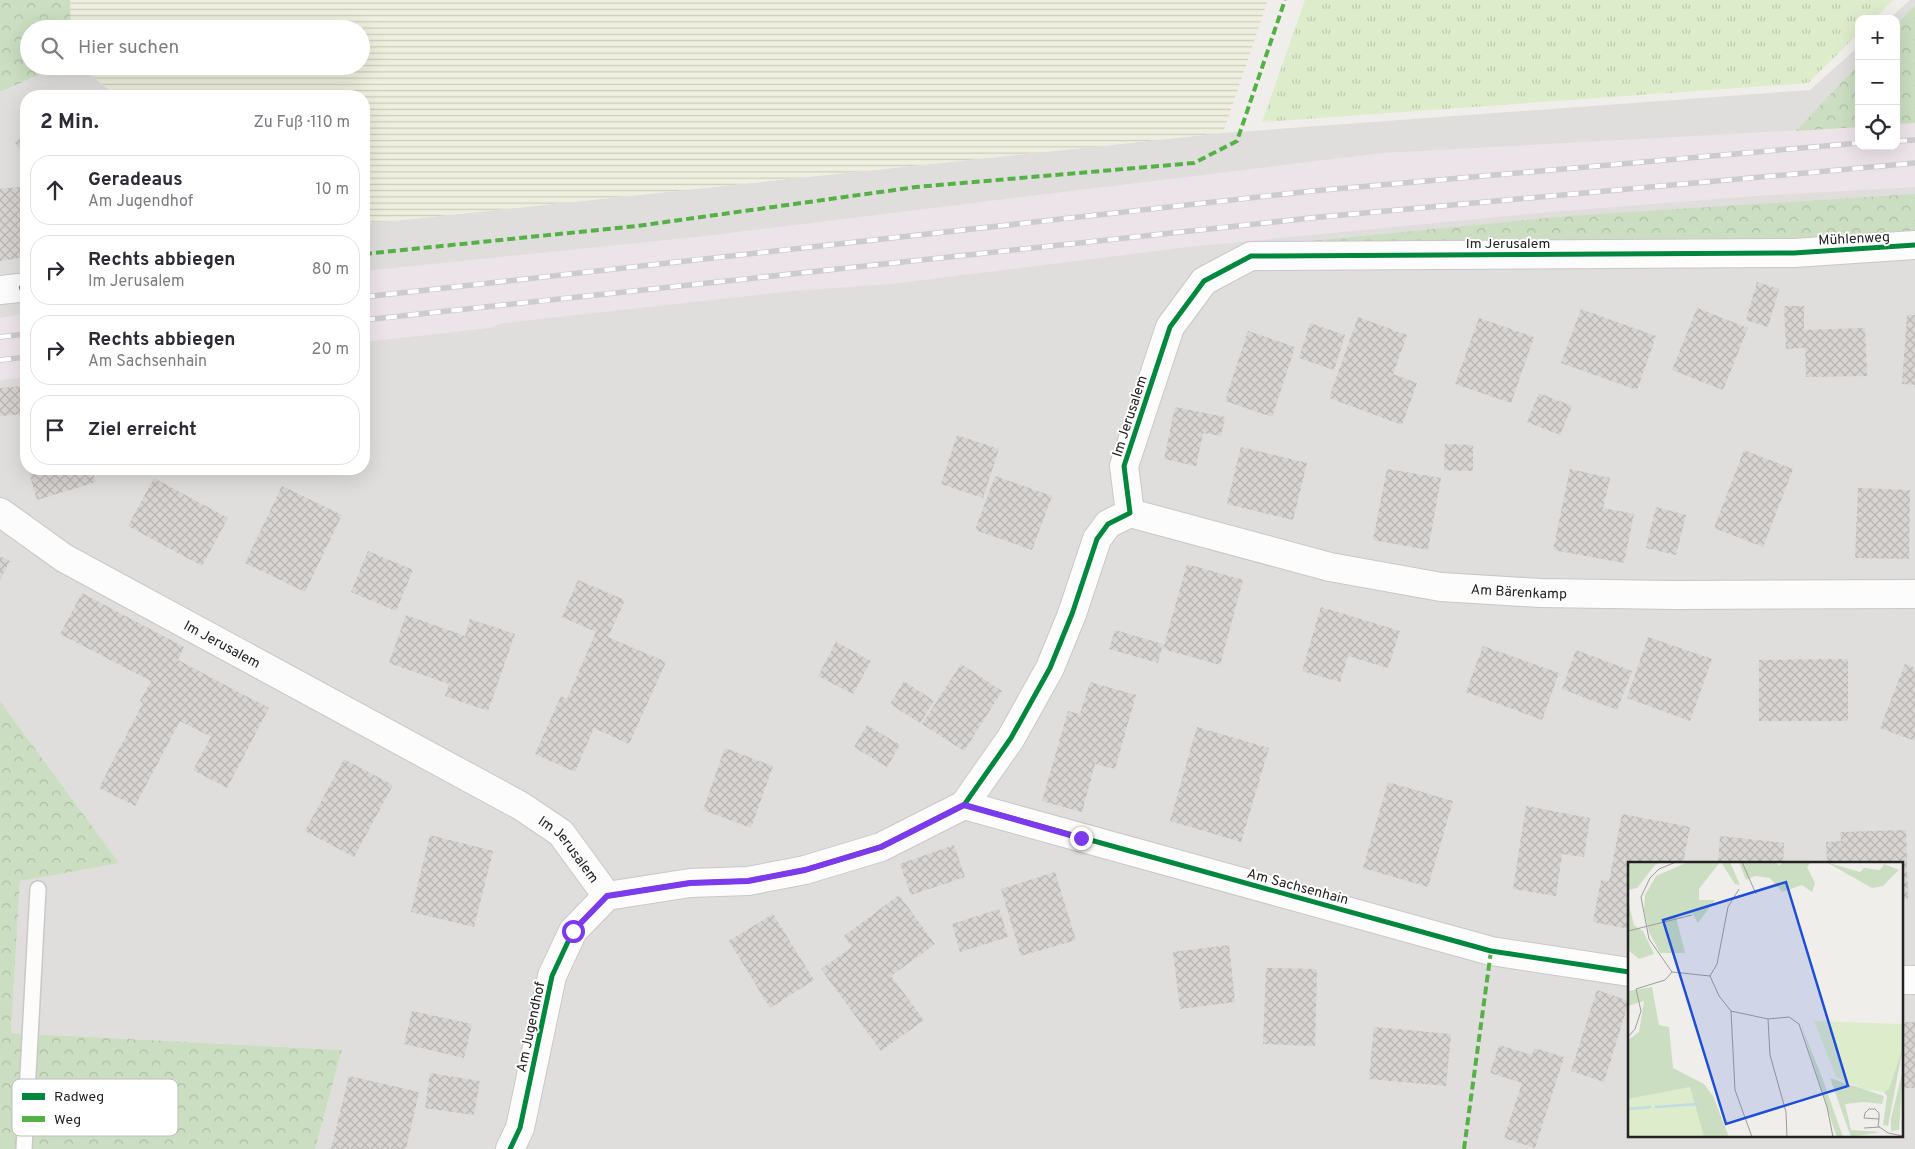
<!DOCTYPE html>
<html lang="de">
<head>
<meta charset="utf-8">
<style>
	:root { --surface:#fff; --page:#f2f2f3; --text:#2b2b33; --muted:#7c7c81; --line:#e1e1e2 }
	body { margin:0; font-family:Overpass,sans-serif; background:var(--page); color:var(--text) }
	.controls { position:absolute; right:15px; top:15px; display:grid; overflow:hidden; border-radius:10px; box-shadow:0 5px 20px #0002 }
	.controls button { width:45px; height:45px; display:grid; place-items:center; padding:0; border:0; border-bottom:1px solid var(--line); background:var(--surface); color:var(--text); font:25px sans-serif }
	.stop { position:absolute; width:15px; height:15px; margin:-11px; border:4px solid #7c3aed; border-radius:50%; background:#fff }
	.stop.end { background:#7c3aed; border-color:#fff; box-shadow:0 1px 5px #0008 }
	.list { margin:0; padding:0; list-style:none }
	h2 { display:flex; justify-content:space-between; align-items:center; height:65px; margin:0; padding:0 20px; font-size:21px }
	h2 small { font-size:16px; font-weight:400; color:var(--muted) }
	.list li { display:grid; grid-template-columns:32px 1fr auto; gap:15px; align-items:center; box-sizing:border-box; height:70px; margin:0 10px 10px; padding:0 10px; border:1px solid var(--line); border-radius:20px }
	.list b { display:block; font-size:19px; white-space:nowrap }
	.list p { margin:0; font-size:16px; white-space:nowrap; color:var(--muted) }
	.list em { font-size:16px; font-style:normal; color:var(--muted) }
	.icon { flex:none; width:28px; height:28px; fill:none; stroke:currentColor; stroke-width:2; stroke-linecap:round; stroke-linejoin:round }
	.map { position:relative; flex:none; width:1915px; height:1149px; overflow:hidden }
	.search { position:absolute; background:var(--surface); box-shadow:0 5px 20px #0002; left:20px; top:20px; width:350px; height:55px; display:flex; align-items:center; gap:12px; box-sizing:border-box; padding:0 18px; border-radius:28px; color:var(--muted); font-size:19px }
	.panel { position:absolute; background:var(--surface); box-shadow:0 5px 20px #0002; left:20px; top:90px; width:350px; height:385px; border-radius:20px }
	.map>svg:first-child { display:block }
	.residential { fill:#dfdedc; fill-rule:evenodd }
	.industrial { fill:#ede4e9 }
	.farmland { fill:url(#farmland-rules) }
	.grass { fill:url(#grass-tufts) }
	.forest { fill:url(#forest-crowns) }
	.building { fill:url(#building-cross-hatch) }
	.lines { fill:none; stroke-linecap:round; stroke-linejoin:round }
	.service-casing { stroke:#c9c8c7; stroke-width:18 }
	.minor-casing { stroke:#c9c8c7; stroke-width:30 }
	.service { stroke:#fdfcfc; stroke-width:15 }
	.minor { stroke:#fdfcfc; stroke-width:28 }
	.rail-casing { stroke:#ccc; stroke-width:5.5 }
	.rail { stroke:#fff; stroke-width:4; stroke-dasharray:11; stroke-linecap:butt }
	.quiet { stroke:#55b145; stroke-width:4; stroke-dasharray:8 4; stroke-linecap:butt }
	.cycleway-casing { stroke:#fff; stroke-width:8 }
	.cycleway { stroke:#00873e; stroke-width:5 }
	.route { stroke:#7c3aed; stroke-width:6 }
	.labels { text-anchor:middle; stroke-width:4; stroke-linejoin:round; paint-order:stroke }
	.street-label { font-size:14px; fill:#222; stroke:#fff }
	.inset-river { fill:none; stroke:#bfdbe3; stroke-width:2.5 }
	.inset-road { fill:none; stroke:#9e9c9b; stroke-width:1 }
	.view { fill:#1d4ed8; fill-opacity:0.15; stroke:#1d4ed8; stroke-width:2.5 }
	.inset-edge { fill:none; stroke:#222; stroke-width:2.5 }
	.key { fill:#fff; stroke:#bdbdbd; stroke-width:1 }
	.key-label { font-size:14px; fill:#222 }
</style>
</head>
<body>
<div class="map">
<svg width="1915" height="1149" viewBox="0 0 1915 1149">
	<defs>
		<pattern id="farmland-rules" width="6" height="5" patternUnits="userSpaceOnUse" patternTransform="scale(1.25)"><rect width="6" height="5" fill="#efefdf"/><path d="M0 2.5h6" fill="none" stroke="#cdcdbf"/></pattern>
		<pattern id="grass-tufts" width="24" height="20" patternUnits="userSpaceOnUse" patternTransform="scale(1.25)"><rect width="24" height="20" fill="#ddeccb"/><path d="M3 7l-1-3M5 7V3M7 7l1-3M15 17l-1-3M17 17v-4M19 17l1-3" fill="none" stroke="#bdcaae"/></pattern>
		<pattern id="forest-crowns" width="20" height="18" patternUnits="userSpaceOnUse" patternTransform="scale(1.25)"><rect width="20" height="18" fill="#cbdec1"/><path d="M2 6a3 3 0 1 1 6 0M12 15a3 3 0 1 1 6 0" fill="none" stroke="#aebea6"/></pattern>
		<pattern id="building-cross-hatch" width="8" height="8" patternUnits="userSpaceOnUse" patternTransform="scale(1.25)"><rect width="8" height="8" fill="#d7d4d2"/><path d="M0 0l8 8M0 8l8-8" fill="none" stroke="#b8b6b4"/></pattern>
	</defs>
	<rect width="100%" height="100%" fill="#f0eeeb"/>
	<path class="residential" d="M1910,0h5v1149h-1600l27,-99 -331,-17 9,-152 98,-19 -118,-161v-609l59,-26h20l38,30h-91v373h338v-245l859,-91 587,-43 49,-44v100h37v-127h-7zM1629,863h272v272h-272z"/>
	<g class="industrial">
		<polygon points="1915,123 1915,187 1755,196 1550,212 1188,247 891,284 793,291 503,323 489,328 364,342 364,271 696,237 1382,153 1859,127 1859,146 1896,146 1896,124"/>
		<polygon points="26,314 26,377 0,380 0,318"/>
	</g>
	<polygon class="farmland" points="70,0 1268,0 1223,133 364,224 364,96 117,96 79,66 361,66 361,29 71,29"/>
	<polygon class="grass" points="1305,0 1893,0 1874,19 1859,19 1859,33 1808,83 1262,122"/>
	<g class="forest">
		<polygon points="0,0 70,0 71,29 29,29 29,66 59,66 0,92"/>
		<polygon points="1915,5 1915,123 1896,124 1896,25"/>
		<polygon points="1859,64 1859,127 1796,131"/>
		<polygon points="1915,194 1915,238 1797,248 1269,245 1568,216"/>
		<polygon points="0,701 119,863 20,881 11,1033 342,1050 315,1149 0,1149"/>
	</g>
	<g class="building">
		<polygon points="26,134 26,156 15,143"/>
		<polygon points="26,186 26,257 0,261 0,189"/>
		<polygon points="1757,282 1779,289 1768,327 1746,320"/>
		<polygon points="1784,306 1804,306 1804,330 1865,328 1867,376 1806,377 1805,348 1786,349"/>
		<polygon points="1697,308 1748,328 1723,390 1672,370"/>
		<polygon points="1581,309 1656,336 1637,390 1561,363"/>
		<polygon points="1907,315 1915,315 1915,385 1902,384"/>
		<polygon points="1358,317 1407,335 1393,374 1417,383 1402,425 1329,398"/>
		<polygon points="1479,318 1534,337 1511,403 1455,384"/>
		<polygon points="1310,323 1345,335 1334,370 1299,358"/>
		<polygon points="1248,331 1295,347 1272,417 1225,401"/>
		<polygon points="26,386 26,414 0,416 0,388"/>
		<polygon points="1539,393 1572,406 1560,435 1527,422"/>
		<polygon points="1175,407 1225,417 1221,436 1203,433 1196,466 1164,459"/>
		<polygon points="957,435 999,449 983,498 941,484"/>
		<polygon points="1445,444 1473,445 1473,471 1444,470"/>
		<polygon points="1241,447 1307,463 1293,520 1227,504"/>
		<polygon points="1744,450 1793,469 1763,547 1714,528"/>
		<polygon points="28,469 92,469 96,482 37,500"/>
		<polygon points="1387,469 1441,478 1428,550 1373,540"/>
		<polygon points="1570,469 1610,478 1603,508 1634,514 1624,563 1553,550"/>
		<polygon points="995,476 1052,496 1032,550 975,530"/>
		<polygon points="154,478 228,518 202,566 128,526"/>
		<polygon points="282,486 342,515 305,592 245,563"/>
		<polygon points="1858,488 1910,490 1909,559 1855,558"/>
		<polygon points="1656,507 1686,515 1676,555 1646,548"/>
		<polygon points="368,551 413,570 396,611 351,592"/>
		<polygon points="0,556 10,561 0,580"/>
		<polygon points="1187,564 1243,580 1220,665 1163,649"/>
		<polygon points="578,580 625,600 608,637 666,662 629,744 594,728 575,772 535,754 561,696 567,699 596,632 562,617"/>
		<polygon points="82,593 184,647 178,660 269,708 227,788 193,770 211,737 180,721 135,806 99,788 143,703 140,701 151,681 60,634"/>
		<polygon points="1321,607 1400,631 1388,668 1348,656 1340,682 1302,671"/>
		<polygon points="406,615 465,636 470,619 515,634 488,711 445,696 449,684 389,663"/>
		<polygon points="1115,630 1163,644 1158,663 1109,649"/>
		<polygon points="1648,637 1712,659 1690,721 1627,698"/>
		<polygon points="836,642 871,661 853,694 818,676"/>
		<polygon points="1483,646 1559,673 1542,720 1466,692"/>
		<polygon points="1576,650 1632,671 1617,710 1562,689"/>
		<polygon points="1848,659 1848,721 1759,721 1759,660"/>
		<polygon points="961,664 1002,691 964,751 922,724"/>
		<polygon points="1905,664 1915,668 1915,741 1880,728"/>
		<polygon points="904,681 934,701 920,723 890,704"/>
		<polygon points="1090,682 1136,695 1115,769 1095,764 1082,812 1042,801 1068,711 1080,714"/>
		<polygon points="867,725 900,745 887,767 854,747"/>
		<polygon points="1197,727 1269,748 1241,842 1170,821"/>
		<polygon points="725,748 773,766 751,828 703,810"/>
		<polygon points="344,759 393,785 354,857 305,831"/>
		<polygon points="1388,782 1453,801 1428,887 1363,868"/>
		<polygon points="1526,806 1590,818 1584,857 1562,854 1556,896 1513,889"/>
		<polygon points="1622,814 1690,827 1683,863 1629,863 1629,929 1593,922 1601,880 1609,881"/>
		<polygon points="1906,830 1908,899 1901,899 1901,863 1827,863 1826,842 1841,841 1840,832"/>
		<polygon points="430,835 493,851 474,927 411,912"/>
		<polygon points="1720,836 1784,843 1783,863 1718,863"/>
		<polygon points="954,845 965,877 911,895 900,864"/>
		<polygon points="1055,872 1076,940 1021,956 1001,889"/>
		<polygon points="899,895 935,944 891,976 924,1020 881,1051 821,969 852,947 844,936"/>
		<polygon points="999,909 1008,937 960,952 952,924"/>
		<polygon points="773,914 814,980 770,1008 729,941"/>
		<polygon points="1229,945 1235,1002 1180,1009 1173,952"/>
		<polygon points="1266,968 1317,969 1315,1046 1263,1044"/>
		<polygon points="1597,990 1629,1001 1604,1082 1571,1071"/>
		<polygon points="412,1011 472,1024 464,1058 404,1044"/>
		<rect x="1901" y="1022" width="14" height="66"/>
		<polygon points="1374,1027 1451,1034 1446,1086 1369,1079"/>
		<polygon points="1499,1045 1532,1055 1534,1048 1564,1057 1535,1148 1504,1138 1522,1083 1490,1073"/>
		<polygon points="430,1073 480,1081 474,1115 425,1108"/>
		<polygon points="349,1076 419,1092 406,1149 331,1149"/>
	</g>
	<g class="lines">
		<g class="service-casing">
			<polyline id="service" points="24,1149 38,889"/>
		</g>
		<g class="minor-casing">
			<g id="minor">
				<polyline points="0,290 19,288"/>
				<path id="s1" d="M0,512l64,46 457,248 40,27 46,63"/>
				<path id="s2" d="M1130,513l200,54 111,20 99,6 134,2 241,-1"/>
				<polyline points="964,805 1491,951 1629,972"/>
				<polyline points="607,896 690,883 748,881 805,870 881,847 964,805 1011,738 1050,668 1072,614 1097,539 1108,524 1130,513 1124,466 1170,327 1204,281 1251,256 1794,253 1915,245"/>
				<polyline points="1901,980 1915,980"/>
				<polyline points="510,1149 520,1128 552,976 573,931 607,896"/>
			</g>
		</g>
		<use href="#service" class="service"/>
		<use href="#minor" class="minor"/>
		<g class="rail-casing">
			<g id="rail">
				<polyline points="1896,141 1915,140"/>
				<polyline points="364,297 1312,191 1859,143"/>
				<polyline points="364,320 1320,217 1915,163"/>
				<polyline points="0,337 26,334"/>
				<polyline points="0,360 26,357"/>
			</g>
		</g>
		<use href="#rail" class="rail"/>
		<g class="quiet">
			<polyline points="364,254 637,226 916,187 1194,163 1237,141 1285,0"/>
			<polyline points="19,288 26,287"/>
			<polyline points="1464,1149 1491,951"/>
		</g>
		<g class="cycleway-casing">
			<g id="cycleway">
				<polyline points="964,805 1491,951 1629,972"/>
				<polyline points="510,1149 520,1128 552,976 573,931 607,896 690,883 748,881 805,870 881,847 964,805 1011,738 1050,668 1072,614 1097,539 1108,524 1130,513 1124,466 1170,327 1204,281 1251,256 1794,253 1915,245"/>
			</g>
		</g>
		<use href="#cycleway" class="cycleway"/>
	</g>
	<g class="lines">
		<polyline class="route" points="573,931 607,896 690,883 748,881 805,870 881,847 964,805 1081,838"/>
	</g>
	<g class="labels">
		<g class="street-label">
			<text transform="translate(1854 238) rotate(-3)" y="5">Mühlenweg</text>
			<text x="1508" y="248">Im Jerusalem</text>
			<text transform="translate(1129 416) rotate(-72)" y="5">Im Jerusalem</text>
			<text dy="5" stroke="none"><textPath href="#s2" startOffset="398">Am Bärenkamp</textPath></text>
			<text dy="5" stroke="none"><textPath href="#s1" startOffset="259">Im Jerusalem</textPath></text>
			<text dy="5" stroke="none"><textPath href="#s1" startOffset="664">Im Jerusalem</textPath></text>
			<text transform="translate(1298 886) rotate(15)" y="5">Am Sachsenhain</text>
			<text transform="translate(530 1027) rotate(-78)" y="5">Am Jugendhof</text>
		</g>
	</g>
	<g transform="translate(1628 862)">
		<rect width="275" height="275" fill="#f0eeeb"/>
		<path d="M186,159l89,3v23l-14,42 -5,3 -21,-3 -27,-12zM62,225l14,50h-76v-38z" fill="#ddeccb"/>
		<path d="M0,0h35l-8,3 -18,23 -9,2zM60,0h32l-21,27v11h16l-17,23 -6,-10 -16,4 9,36h-25l-11,-21 -5,-22 1,-15 11,-19zM93,0h9l10,23 -5,-1zM111,0h37l3,4 4,-4h28l-4,5 8,16 -3,9 -10,-7 -20,7 -12,-14 -15,-2 -9,4zM198,0l34,10 4,-4 16,2 4,-6 15,6 -16,16 -11,2zM0,39l6,24 9,6 11,23 -15,5 -11,-9zM24,125l7,38 10,2 4,41 31,16 9,12 16,41h-25l-14,-50 -62,12v-59l11,-8 5,-31 -16,5v-15zM173,163l22,55 20,57h-6l-6,-17zM275,185l-15,79 -5,-1 4,-29 -3,-4 5,-3zM275,207l-4,61 -8,1v-12zM202,216l54,18 -2,8 -19,-2 -18,2 6,26 30,2 -30,5z" fill="#cbdec1"/>
		<path class="inset-river" d="M27,245l43,-3M0,247l23,-2"/>
		<path class="inset-road" d="M114,0l14,32M0,69l64,-16M44,110l-23,-33 -8,-42 9,-19 9,-9 17,-7M44,110l38,4M82,114l9,20 12,15 37,8 21,-2 10,7 28,83 6,30M82,114l7,-12 11,-57 11,-18M103,149l4,79 17,47M140,157l2,36 16,57 1,25M0,175l7,-8 6,-18 -5,-22 29,-9 7,-8M251,257l-15,-1 1,-5 4,-4h6l4,4v6l-1,7 10,7 15,3M236,266l16,-1"/>
		<path class="view" d="M158,20l62,204 -122,38 -63,-204z"/>
		<rect width="275" height="275" class="inset-edge"/>
	</g>
	<rect x="12" y="1079" width="166" height="57" rx="8" class="key"/>
	<rect x="22" y="1093" width="23" height="7" fill="#00873e"/>
	<rect x="22" y="1116" width="23" height="6" fill="#55b145"/>
	<g class="key-label">
		<text x="54" y="1101">Radweg</text>
		<text x="54" y="1124">Weg</text>
	</g>
</svg>
<div class="controls">
<button>+</button>
<button>−</button>
<button><svg class="icon" aria-label="locate" viewBox="0 0 24 24"><circle cx="12" cy="12" r="6"/><path d="M12 2v4M12 18v4M2 12h4M18 12h4"/></svg></button>
</div>
<div class="stop" style="left:573px;top:931px"></div>
<div class="stop end" style="left:1081px;top:838px"></div>
<div class="search"><svg class="icon" aria-label="search" viewBox="0 0 24 24"><circle cx="10" cy="10" r="6"/><path d="M15 15l6 6"/></svg>Hier suchen</div>
<section class="panel">
<h2>2 Min.<small>Zu Fuß · 110 m</small></h2>
<ul class="list">
<li><svg class="icon" aria-label="ahead" viewBox="0 0 24 24"><path d="M12 20V5M6 11l6-6 6 6"/></svg><div><b>Geradeaus</b><p>Am Jugendhof</p></div><em>10 m</em></li>
<li><svg class="icon" aria-label="right" viewBox="0 0 24 24"><path d="M7 20v-9h11M14 6l5 5-5 5"/></svg><div><b>Rechts abbiegen</b><p>Im Jerusalem</p></div><em>80 m</em></li>
<li><svg class="icon" aria-label="right" viewBox="0 0 24 24"><path d="M7 20v-9h11M14 6l5 5-5 5"/></svg><div><b>Rechts abbiegen</b><p>Am Sachsenhain</p></div><em>20 m</em></li>
<li><svg class="icon" aria-label="arrive" viewBox="0 0 24 24"><path d="M6 21V4h12l-3 4 3 4H6"/></svg><div><b>Ziel erreicht</b></div></li>
</ul>
</section>
</div>
</body>
</html>
